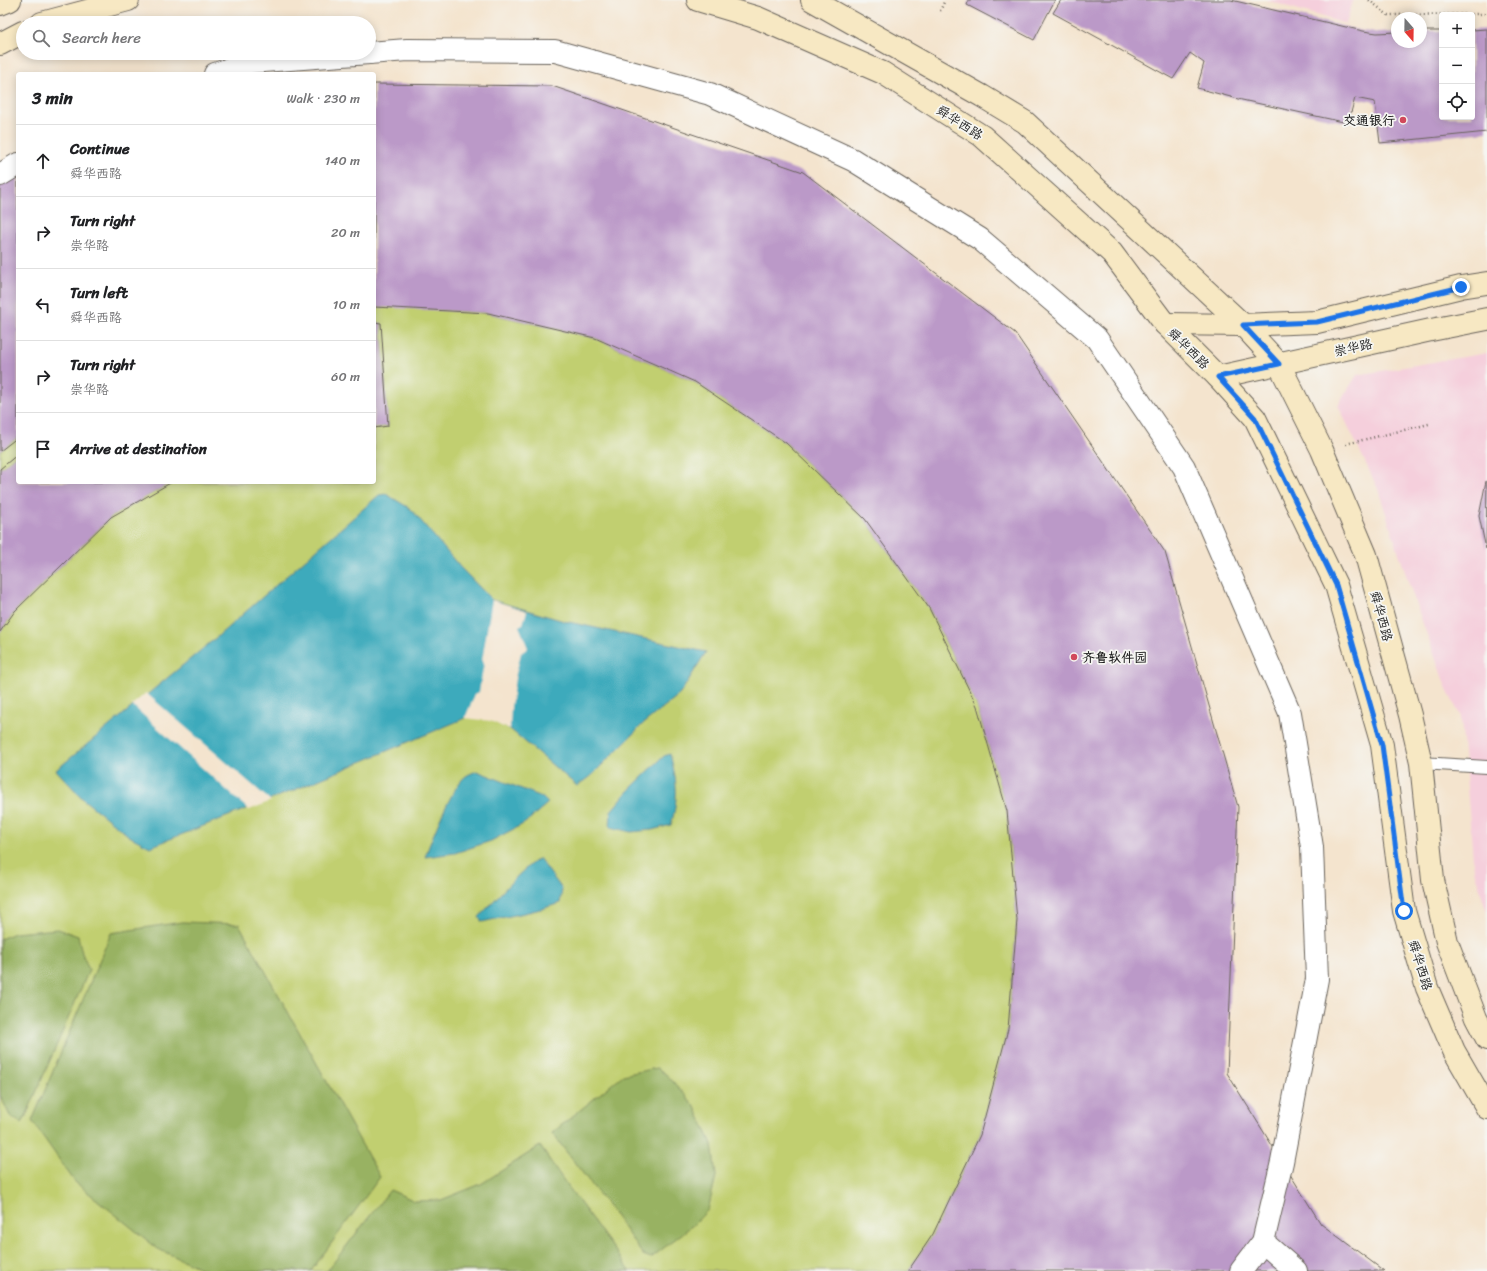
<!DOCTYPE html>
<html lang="en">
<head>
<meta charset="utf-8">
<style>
	:root { --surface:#fff; --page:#f2f2f2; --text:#202124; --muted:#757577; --line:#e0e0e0 }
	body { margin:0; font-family:Sriracha,"LXGW WenKai TC",sans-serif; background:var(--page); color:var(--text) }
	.controls { position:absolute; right:12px; top:12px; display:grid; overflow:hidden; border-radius:4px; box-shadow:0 2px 10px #0003 }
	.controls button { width:36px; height:36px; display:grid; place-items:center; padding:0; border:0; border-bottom:1px solid var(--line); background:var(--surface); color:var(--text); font:20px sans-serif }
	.compass { position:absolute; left:1391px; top:12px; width:36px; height:36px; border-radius:50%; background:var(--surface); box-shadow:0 2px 10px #0003; rotate:160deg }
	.stop { position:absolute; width:12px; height:12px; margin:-9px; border:3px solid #1a73e8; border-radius:50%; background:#fff }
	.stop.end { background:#1a73e8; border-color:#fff; box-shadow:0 1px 4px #0008 }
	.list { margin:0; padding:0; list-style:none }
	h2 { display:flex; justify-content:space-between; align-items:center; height:52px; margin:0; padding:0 16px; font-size:17px }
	h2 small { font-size:13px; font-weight:400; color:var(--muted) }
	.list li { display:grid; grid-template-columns:26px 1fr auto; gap:12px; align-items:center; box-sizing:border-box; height:72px; padding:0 16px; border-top:1px solid var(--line) }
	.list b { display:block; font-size:15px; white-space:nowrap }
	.list p { margin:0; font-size:13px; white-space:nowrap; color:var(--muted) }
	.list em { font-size:13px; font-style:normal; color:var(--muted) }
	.icon { flex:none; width:22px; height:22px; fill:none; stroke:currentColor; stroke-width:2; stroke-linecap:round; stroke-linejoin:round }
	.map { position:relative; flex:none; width:1487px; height:1271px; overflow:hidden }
	.search { position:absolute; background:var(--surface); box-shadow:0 2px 10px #0003; left:16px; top:16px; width:360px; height:44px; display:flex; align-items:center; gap:10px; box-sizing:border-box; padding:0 14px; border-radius:22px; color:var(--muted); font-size:15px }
	.panel { position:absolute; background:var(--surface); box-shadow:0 2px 10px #0003; left:16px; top:72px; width:360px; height:412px; border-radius:4px }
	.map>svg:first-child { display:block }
	.built { fill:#f5cfdc }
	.green { fill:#c1cf70; stroke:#6e7646 }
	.forest { fill:#98b262; stroke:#5a673f }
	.water { fill:#3daabc; stroke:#2c636c }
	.pier { fill:#f4e4ce }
	.building { fill:#bb99c8 }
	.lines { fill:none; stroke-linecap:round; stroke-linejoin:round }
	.lane-casing { stroke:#68625a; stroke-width:14 }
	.street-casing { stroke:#68625a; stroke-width:24 }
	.secondary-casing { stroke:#68625a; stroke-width:24 }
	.path { stroke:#68625a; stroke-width:2.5; stroke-dasharray:1 3; stroke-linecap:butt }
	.lane { stroke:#fff; stroke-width:12 }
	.street { stroke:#fff; stroke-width:22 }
	.secondary { stroke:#f7e8c3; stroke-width:22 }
	.route { stroke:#1a73e8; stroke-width:5 }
	.poi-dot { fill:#d1495b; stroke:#f6f6f2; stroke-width:1.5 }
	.labels { text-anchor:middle; stroke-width:3.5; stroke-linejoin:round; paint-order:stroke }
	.poi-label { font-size:13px; font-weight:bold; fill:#1c1c1c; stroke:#f6f6f2; text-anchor:end }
	.street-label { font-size:13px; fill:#1c1c1c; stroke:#f6f6f2 }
</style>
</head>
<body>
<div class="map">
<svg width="1487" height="1271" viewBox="0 0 1487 1271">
	<rect width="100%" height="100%" fill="#f6f6f2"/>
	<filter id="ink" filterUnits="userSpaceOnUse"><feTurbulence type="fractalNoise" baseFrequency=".025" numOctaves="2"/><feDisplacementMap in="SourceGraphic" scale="8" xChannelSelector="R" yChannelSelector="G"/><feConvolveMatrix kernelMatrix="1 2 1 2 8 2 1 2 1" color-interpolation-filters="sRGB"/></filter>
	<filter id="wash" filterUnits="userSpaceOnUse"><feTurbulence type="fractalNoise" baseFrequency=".012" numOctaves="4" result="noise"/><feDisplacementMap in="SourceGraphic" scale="16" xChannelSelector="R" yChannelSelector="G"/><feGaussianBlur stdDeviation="0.9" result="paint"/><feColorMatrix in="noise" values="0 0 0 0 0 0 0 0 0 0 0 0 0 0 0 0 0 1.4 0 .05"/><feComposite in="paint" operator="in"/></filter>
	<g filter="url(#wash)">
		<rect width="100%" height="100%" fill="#f4e4ce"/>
		<g class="built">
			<polygon points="1266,0 1353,0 1346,24"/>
			<polygon points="1487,353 1487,912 1474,870 1461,717 1447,690 1413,596 1378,489 1338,405 1357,375"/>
		</g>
		<g class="green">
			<polygon points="379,306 488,313 595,338 695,382 786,443 865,519 929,608 977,706 1007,811 1017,920 1008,1029 980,1135 933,1234 908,1271 0,1271 0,632 15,611 111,517 172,482 374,482 374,428 388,426 381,323 374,322 374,307"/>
			<polygon points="18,437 18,454 0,469 0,451"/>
		</g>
		<g class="forest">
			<polygon points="182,922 239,924 380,1177 311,1271 207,1271 158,1249 75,1182 32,1121 111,933"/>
			<polygon points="58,929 78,936 82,953 89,970 26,1116 21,1123 10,1116 0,1095 0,939 15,933"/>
			<polygon points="657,1068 667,1075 694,1105 712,1144 716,1176 708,1210 693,1225 651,1258 643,1255 614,1214 552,1133 623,1075"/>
			<polygon points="540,1146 564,1181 630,1271 327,1271 390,1190 415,1201 441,1200 481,1184"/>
		</g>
		<g class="water">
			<polygon points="386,494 411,509 460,567 492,600 564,621 706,652 680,694 644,723 593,774 577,786 510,729 491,719 470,716 292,791 150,847 129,836 84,800 56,770 218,636 379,495"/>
			<path d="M670,754c7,27 9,43 1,71l-19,5 -21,2 -21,-5 1,-16 17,-20 36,-35z"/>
			<path d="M477,771l65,26 6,6 -23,20 -34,18 -36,12 -30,4c6,-17 27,-71 41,-81 3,-2 8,-4 11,-5z"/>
			<path d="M539,858l23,31 -2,14c-25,9 -52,13 -78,19l-3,-5c19,-20 37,-43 60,-59z"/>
		</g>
		<g class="pier">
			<polygon points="492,600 527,611 523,624 519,626 528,648 521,653 515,678 511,707 510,729 501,726 491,721 465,718 475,694 479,692 484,663 482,661"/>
			<polygon points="146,693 271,801 249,810 132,705"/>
		</g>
		<g id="blocks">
			<g class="building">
				<polygon points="969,0 1055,0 1034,40 967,5"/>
				<polygon points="1061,0 1231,0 1363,31 1377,33 1397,32 1397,42 1421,42 1421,31 1442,31 1442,117 1472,117 1472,30 1487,29 1487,132 1380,143 1375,102 1355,98 1348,123 1242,100 1197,88 1204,63 1190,53 1173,79 1053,13"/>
				<polygon points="374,84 552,86 803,172 1015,333 1165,552 1238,807 1227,1073 1321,1224 1384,1271 908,1271 933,1234 980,1135 1008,1029 1017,920 1007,811 977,706 929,608 865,519 786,443 695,382 595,338 488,313 374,307"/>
				<polygon points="18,173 18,437 0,451 0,186"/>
				<polygon points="374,322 381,323 388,426 374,428"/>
				<polygon points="18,454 18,482 172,482 111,517 15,611 0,632 0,469"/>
				<polygon points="1486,481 1487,481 1486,549 1479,516"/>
			</g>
		</g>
	</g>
	<g filter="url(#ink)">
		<use href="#blocks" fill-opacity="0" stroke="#68625a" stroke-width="1"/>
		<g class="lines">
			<g class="lane-casing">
				<polyline id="lane" points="1421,763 1487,767"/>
			</g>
			<g class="street-casing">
				<g id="street">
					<polyline points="369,53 407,50 555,51 710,94 853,160 980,239 1097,339 1184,467 1290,713 1312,847 1317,979 1282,1162 1263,1242 1241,1271"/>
					<polyline points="215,74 250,62 369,53"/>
					<polyline points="0,175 18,164"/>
					<polyline points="1263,1242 1296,1271"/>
				</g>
			</g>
			<g class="secondary-casing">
				<g id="secondary">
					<polyline points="698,0 758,18 883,73 982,136 1112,253 1165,324 1218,377 1255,418 1336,585 1382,745 1404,911 1427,988 1454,1051 1487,1108"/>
					<polyline points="812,0 982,96 1025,122 1243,325 1279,364 1322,450 1366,555 1410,715 1421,763 1433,880 1447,942 1476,1018 1487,1039"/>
					<polyline points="0,4 10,0"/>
					<polyline points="42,23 128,0"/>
					<polyline points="0,44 23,32"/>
					<polyline points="1165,324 1243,325 1317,322 1461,287 1487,283"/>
					<polyline points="1218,377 1431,330 1487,319"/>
				</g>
			</g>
			<g class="path">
				<polyline points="1369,0 1388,15 1487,14"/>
				<polyline points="940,11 945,0"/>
				<polyline points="1346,444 1429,424"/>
			</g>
			<use href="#lane" class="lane"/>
			<use href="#street" class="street"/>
			<use href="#secondary" class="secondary"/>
		</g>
	</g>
	<g class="lines" filter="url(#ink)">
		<polyline class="route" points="1404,911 1382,745 1336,585 1255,418 1218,377 1279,364 1243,325 1317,322 1461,287"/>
	</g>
	<g class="poi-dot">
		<circle cx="1403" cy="120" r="4"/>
		<circle cx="1074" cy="657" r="4"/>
	</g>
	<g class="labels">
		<g class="poi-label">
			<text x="1395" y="125">交通银行</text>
			<text x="1082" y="662" text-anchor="start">齐鲁软件园</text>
		</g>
		<g class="street-label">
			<text transform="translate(960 122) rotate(33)" y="5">舜华西路</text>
			<text transform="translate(1353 347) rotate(-13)" y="5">崇华路</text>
			<text transform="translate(1189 348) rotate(45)" y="5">舜华西路</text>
			<text transform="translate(1382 616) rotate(75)" y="5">舜华西路</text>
			<text transform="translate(1421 965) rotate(73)" y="5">舜华西路</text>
		</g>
	</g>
</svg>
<div class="controls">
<button>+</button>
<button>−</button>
<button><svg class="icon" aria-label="locate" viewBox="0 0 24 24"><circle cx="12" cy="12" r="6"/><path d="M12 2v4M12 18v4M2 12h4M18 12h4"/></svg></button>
</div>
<svg class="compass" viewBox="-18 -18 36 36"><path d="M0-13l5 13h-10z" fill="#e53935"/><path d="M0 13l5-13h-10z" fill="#757577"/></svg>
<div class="stop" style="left:1404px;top:911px"></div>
<div class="stop end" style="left:1461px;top:287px"></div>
<div class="search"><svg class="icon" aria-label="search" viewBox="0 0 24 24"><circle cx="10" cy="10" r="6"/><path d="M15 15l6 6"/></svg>Search here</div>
<section class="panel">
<h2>3 min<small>Walk · 230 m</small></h2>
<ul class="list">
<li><svg class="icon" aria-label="ahead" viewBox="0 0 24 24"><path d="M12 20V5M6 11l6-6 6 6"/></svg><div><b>Continue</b><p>舜华西路</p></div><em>140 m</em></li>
<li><svg class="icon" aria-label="right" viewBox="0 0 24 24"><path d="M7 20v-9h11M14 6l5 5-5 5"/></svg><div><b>Turn right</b><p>崇华路</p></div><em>20 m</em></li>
<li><svg class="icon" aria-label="left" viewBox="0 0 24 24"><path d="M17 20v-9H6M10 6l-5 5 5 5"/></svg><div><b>Turn left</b><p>舜华西路</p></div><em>10 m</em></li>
<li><svg class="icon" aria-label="right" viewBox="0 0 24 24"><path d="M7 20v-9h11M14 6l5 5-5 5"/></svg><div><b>Turn right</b><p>崇华路</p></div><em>60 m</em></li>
<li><svg class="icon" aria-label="arrive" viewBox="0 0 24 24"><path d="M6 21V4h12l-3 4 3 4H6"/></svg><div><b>Arrive at destination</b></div></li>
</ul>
</section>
</div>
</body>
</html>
